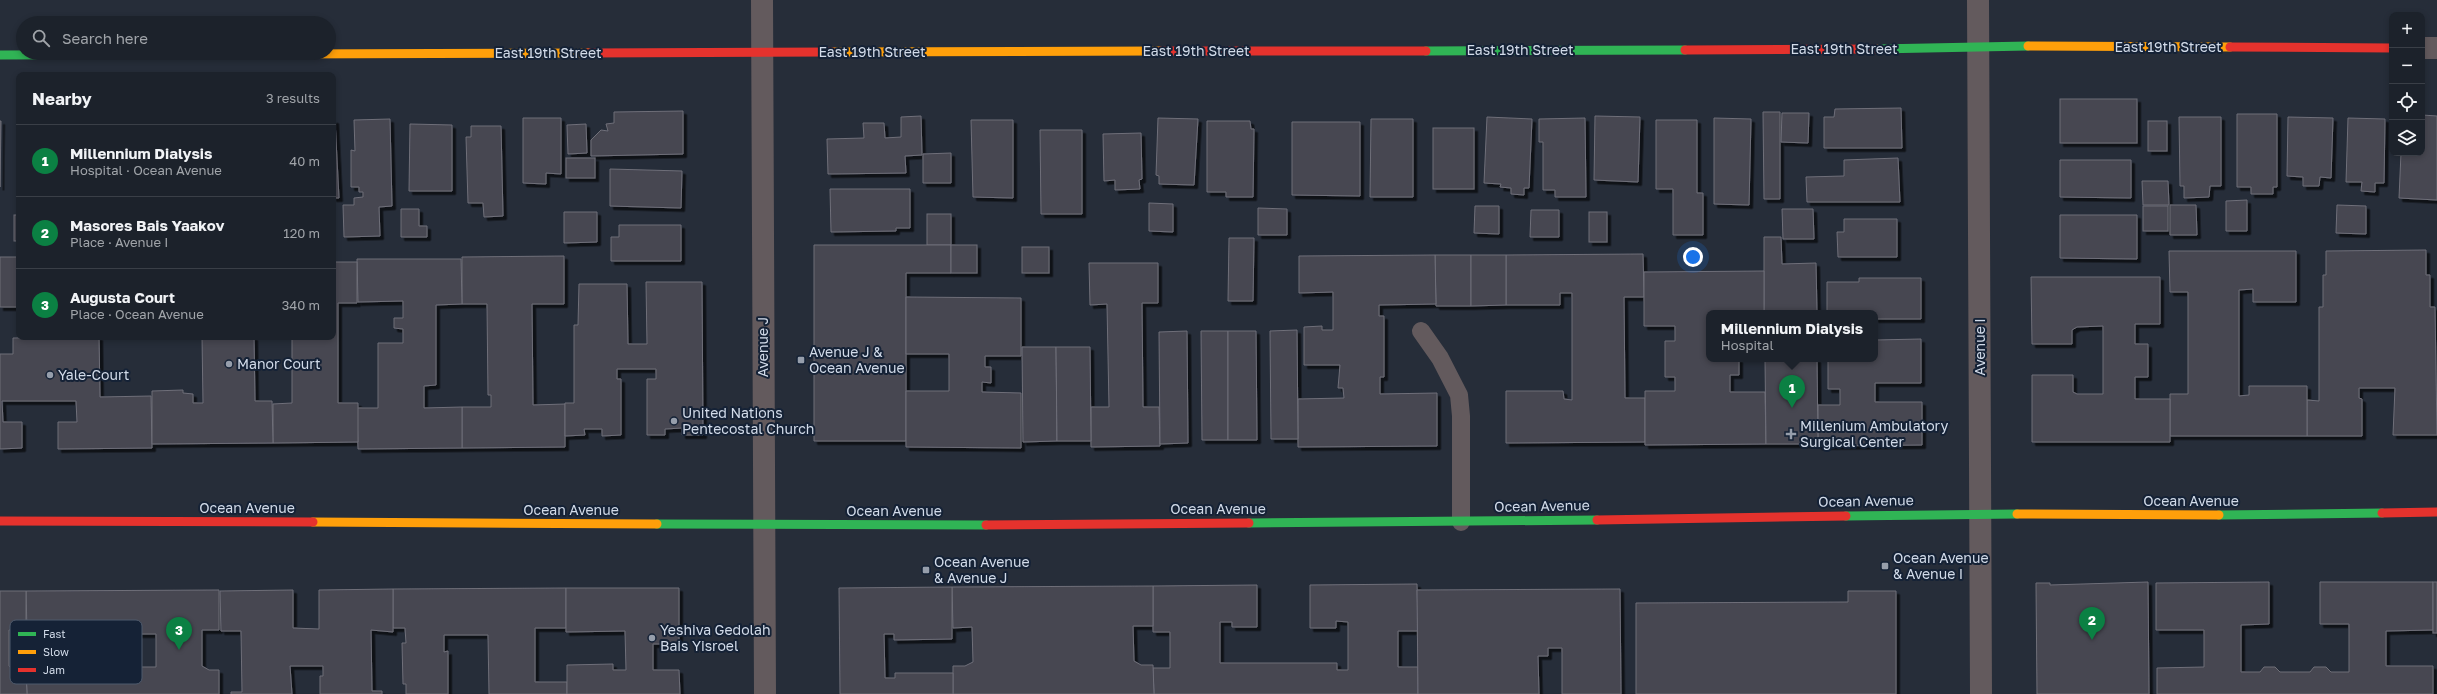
<!DOCTYPE html>
<html lang="en">
<head>
<meta charset="utf-8">
<style>
	:root { --surface:#1c222b; --page:#252a33; --text:#f1f3f6; --muted:#a0a4a9; --line:#3a3f47; --accent:#0b8043 }
	body { margin:0; font-family:"Golos Text",sans-serif; background:var(--page); color:var(--text) }
	.controls { position:absolute; right:12px; top:12px; display:grid; overflow:hidden; border-radius:8px; box-shadow:0 2px 6px #0003 }
	.controls button { width:36px; height:36px; display:grid; place-items:center; padding:0; border:0; border-bottom:1px solid var(--line); background:var(--surface); color:var(--text); font:20px sans-serif }
	.you { position:absolute; left:1693px; top:257px; width:14px; height:14px; margin:-10px; border:3px solid #fff; border-radius:50%; background:#1a73e8; box-shadow:0 0 0 6px #1a73e833 }
	.badge { display:grid; place-items:center; width:26px; height:26px; border-radius:50%; background:var(--accent); color:#fff; font-size:13px; font-weight:700 }
	.pin { position:absolute; translate:-50% -33px; filter:drop-shadow(0 1px 2px #0008) }
	.pin::after { content:''; position:absolute; top:21px; width:14px; height:12px; background:inherit; clip-path:polygon(0 0,100% 0,50% 100%) }
	.popup { position:absolute; left:1706px; top:310px; width:172px; height:52px; box-sizing:border-box; display:grid; place-content:center; border-radius:8px; background:var(--surface); filter:drop-shadow(0 1px 3px #0005); font-size:13px; white-space:nowrap; color:var(--muted) }
	.popup b { font-size:15px; color:var(--text) }
	.popup::after { content:''; position:absolute; left:50%; top:100%; margin-left:-8px; border:8px solid transparent; border-top-color:var(--surface) }
	.list { margin:0; padding:0; list-style:none }
	h2 { display:flex; justify-content:space-between; align-items:center; height:52px; margin:0; padding:0 16px; font-size:17px }
	h2 small { font-size:13px; font-weight:400; color:var(--muted) }
	.list li { display:grid; grid-template-columns:26px 1fr auto; gap:12px; align-items:center; box-sizing:border-box; height:72px; padding:0 16px; border-top:1px solid var(--line) }
	.list b { display:block; font-size:15px; white-space:nowrap }
	.list p { margin:0; font-size:13px; white-space:nowrap; color:var(--muted) }
	.list em { font-size:13px; font-style:normal; color:var(--muted) }
	.icon { flex:none; width:22px; height:22px; fill:none; stroke:currentColor; stroke-width:2; stroke-linecap:round; stroke-linejoin:round }
	.map { position:relative; flex:none; width:2437px; height:694px; overflow:hidden }
	.search { position:absolute; background:var(--surface); box-shadow:0 2px 6px #0003; left:16px; top:16px; width:320px; height:44px; display:flex; align-items:center; gap:10px; box-sizing:border-box; padding:0 14px; border-radius:22px; color:var(--muted); font-size:15px }
	.panel { position:absolute; background:var(--surface); box-shadow:0 2px 6px #0003; left:16px; top:72px; width:320px; height:268px; border-radius:8px }
	.map>svg:first-child { display:block }
	.building { fill:#464651; stroke:#6f6f79; fill-rule:evenodd; filter:url(#shadow) }
	.lines { fill:none; stroke-linecap:round; stroke-linejoin:round }
	.lane { stroke:#635a5d; stroke-width:18 }
	.street { stroke:#635a5d; stroke-width:22 }
	.fast { stroke:#30b455; stroke-width:9 }
	.slow { stroke:#ff9f0a; stroke-width:9 }
	.jam { stroke:#e5322d; stroke-width:9 }
	.poi-dot { fill:#969eab; stroke:#152236; stroke-width:1.5 }
	.labels { text-anchor:middle; stroke-width:4; stroke-linejoin:round; paint-order:stroke }
	.street-label { font-size:14px; fill:#d2dbe9; stroke:#152236 }
	.poi-label { font-size:14px; fill:#d2dbe9; stroke:#152236; text-anchor:start }
	.key { fill:#152236; stroke:#4e5a6c; stroke-width:1 }
	.key-label { font-size:11px; fill:#d2dbe9 }
</style>
</head>
<body>
<div class="map">
<svg width="2437" height="694" viewBox="0 0 2437 694">
	<defs>
		<filter id="shadow"><feDropShadow dx="3.5" dy="3.5" stdDeviation="0" flood-color="#0009"/></filter>
	</defs>
	<rect width="100%" height="100%" fill="#262d39"/>
	<g class="building">
		<rect x="2060" y="99" width="77" height="44"/>
		<polygon points="1901,108 1902,148 1824,148 1824,117 1834,117 1835,109"/>
		<polygon points="683,111 683,154 591,156 591,140 601,130 608,131 606,124 614,123 614,112"/>
		<polygon points="1763,112 1780,112 1780,199 1764,199"/>
		<polygon points="1782,113 1809,113 1808,143 1781,142"/>
		<polygon points="2237,114 2277,114 2277,187 2273,187 2273,194 2251,194 2251,187 2237,187"/>
		<polygon points="2422,115 2437,116 2437,200 2399,198 2401,153 2422,153"/>
		<polygon points="921,116 922,155 905,156 906,173 828,174 827,139 864,138 863,123 884,123 885,138 901,137 901,117"/>
		<polygon points="1595,116 1640,117 1638,182 1594,180"/>
		<polygon points="1487,117 1532,119 1529,188 1524,188 1524,195 1511,194 1511,188 1500,187 1501,184 1484,183"/>
		<polygon points="2179,117 2221,117 2221,186 2210,186 2209,197 2184,198 2184,186 2180,186"/>
		<polygon points="2288,117 2333,118 2331,178 2320,177 2319,186 2303,186 2303,177 2287,176"/>
		<polygon points="523,118 561,118 561,174 546,173 546,184 523,183"/>
		<polygon points="1158,118 1198,119 1194,185 1159,184 1159,176 1156,175"/>
		<polygon points="1585,118 1586,197 1555,197 1555,190 1543,190 1543,142 1539,142 1539,119"/>
		<polygon points="1714,118 1751,119 1749,205 1714,204"/>
		<polygon points="2348,118 2385,119 2384,183 2375,183 2375,192 2361,191 2362,182 2346,182"/>
		<polygon points="390,119 392,206 379,207 380,236 344,237 343,205 354,205 354,198 363,197 363,192 359,192 359,187 351,187 351,150 355,151 354,120"/>
		<polygon points="1371,119 1413,119 1413,197 1370,197"/>
		<polygon points="333,120 335,120 339,198 333,198"/>
		<polygon points="971,120 1013,120 1013,198 973,197"/>
		<polygon points="1656,120 1697,120 1697,193 1703,193 1703,235 1673,235 1673,189 1656,189"/>
		<polygon points="0,121 1,121 0,187"/>
		<polygon points="1207,121 1250,121 1251,129 1254,129 1253,197 1226,197 1226,192 1207,192"/>
		<rect x="2148" y="121" width="19" height="30"/>
		<polygon points="1292,122 1360,122 1360,196 1292,195"/>
		<polygon points="410,124 452,125 452,191 409,191"/>
		<polygon points="586,124 587,153 568,154 567,125"/>
		<polygon points="471,126 501,126 503,216 484,217 483,203 468,203 466,137 471,137"/>
		<rect x="1433" y="128" width="41" height="61"/>
		<polygon points="1040,130 1082,130 1082,214 1041,214"/>
		<polygon points="1141,133 1142,179 1139,180 1140,189 1115,190 1115,180 1104,181 1103,134"/>
		<polygon points="951,153 951,183 923,183 923,154"/>
		<rect x="566" y="158" width="29" height="20"/>
		<polygon points="1898,158 1900,202 1807,202 1806,177 1844,176 1844,160"/>
		<polygon points="2060,160 2131,160 2131,198 2060,197"/>
		<polygon points="610,169 682,171 681,208 610,206"/>
		<polygon points="2142,181 2168,181 2169,205 2143,205"/>
		<polygon points="830,189 910,189 910,228 896,228 896,231 831,232"/>
		<polygon points="2247,200 2247,231 2226,231 2226,201"/>
		<polygon points="1149,203 1173,204 1173,232 1149,231"/>
		<polygon points="2170,205 2196,205 2197,235 2170,235"/>
		<polygon points="2337,205 2366,206 2366,234 2336,233"/>
		<polygon points="1475,206 1499,206 1499,234 1474,233"/>
		<rect x="2143" y="206" width="25" height="25"/>
		<polygon points="1258,208 1287,209 1287,235 1258,235"/>
		<polygon points="401,209 419,209 419,226 427,226 427,237 401,237"/>
		<polygon points="1782,209 1813,209 1814,239 1783,239"/>
		<polygon points="1531,210 1559,210 1559,237 1530,237"/>
		<polygon points="564,212 597,212 597,242 564,243"/>
		<rect x="1589" y="212" width="18" height="30"/>
		<rect x="927" y="214" width="24" height="31"/>
		<rect x="14" y="215" width="5" height="26"/>
		<polygon points="2060,215 2137,215 2137,259 2060,258"/>
		<polygon points="1844,219 1897,219 1897,257 1838,257 1837,232 1844,232"/>
		<polygon points="619,225 681,225 681,261 611,261 611,237 619,237"/>
		<polygon points="1764,237 1781,237 1782,264 1816,263 1817,313 1764,313"/>
		<polygon points="1229,238 1254,238 1253,301 1228,301"/>
		<polygon points="814,245 951,245 951,273 906,273 906,441 814,441"/>
		<rect x="951" y="245" width="26" height="28"/>
		<rect x="1022" y="247" width="27" height="26"/>
		<polygon points="2426,250 2426,275 2430,275 2430,307 2435,307 2437,435 2393,435 2395,388 2359,388 2359,398 2362,399 2362,436 2307,436 2307,400 2319,401 2319,307 2323,307 2323,275 2326,275 2326,251"/>
		<polygon points="2169,251 2296,251 2296,302 2253,302 2253,289 2239,290 2239,396 2249,395 2249,386 2307,386 2307,436 2170,436 2170,394 2188,394 2188,292 2170,292"/>
		<polygon points="1643,254 1644,297 1624,297 1625,398 1645,398 1645,442 1506,443 1506,391 1563,391 1564,399 1572,400 1572,293 1560,293 1560,305 1506,305 1506,255"/>
		<polygon points="1435,255 1471,255 1471,306 1436,306"/>
		<polygon points="1435,255 1436,304 1379,305 1379,316 1384,316 1384,377 1380,377 1380,394 1437,393 1437,446 1298,447 1298,399 1344,398 1343,388 1338,388 1340,365 1304,365 1304,327 1322,326 1322,330 1333,330 1333,292 1299,293 1299,256"/>
		<polygon points="1471,255 1506,255 1506,305 1471,306"/>
		<polygon points="564,256 564,304 532,304 533,405 565,404 565,447 462,448 462,407 491,407 491,395 488,395 487,304 462,304 462,257"/>
		<rect x="0" y="257" width="19" height="50"/>
		<polygon points="357,259 461,259 462,304 436,305 436,385 424,386 424,408 462,407 462,448 358,449 357,408 378,408 378,343 403,343 403,329 394,328 394,318 403,318 403,301 358,302"/>
		<polygon points="333,262 357,262 357,303 338,303 338,403 358,403 358,442 273,443 273,404 292,403 292,337 333,337"/>
		<polygon points="1089,263 1158,263 1158,303 1142,303 1143,407 1159,407 1160,446 1091,447 1091,407 1109,407 1107,304 1090,305"/>
		<polygon points="1764,271 1764,313 1709,313 1709,359 1739,359 1739,375 1730,375 1730,392 1765,392 1766,444 1645,445 1645,391 1675,391 1675,377 1665,377 1665,341 1675,341 1675,326 1644,326 1644,272"/>
		<polygon points="2031,277 2160,277 2160,324 2135,324 2135,344 2148,344 2148,377 2135,377 2135,399 2170,399 2170,442 2032,442 2032,375 2073,375 2073,392 2077,394 2103,394 2103,326 2077,327 2072,330 2072,344 2032,344"/>
		<polygon points="1859,278 1921,278 1921,319 1875,319 1875,313 1827,313 1827,282 1859,282"/>
		<polygon points="646,282 702,282 703,435 682,435 682,428 665,429 665,435 647,435 647,379 656,379 656,369 617,369 617,379 621,379 621,435 602,436 602,429 584,429 585,435 565,436 565,403 574,403 574,325 578,325 579,284 627,284 628,344 647,344"/>
		<polygon points="906,297 1021,298 1021,356 985,356 985,367 991,367 991,383 982,382 982,392 1021,393 1021,448 906,447 906,391 949,391 949,354 906,354"/>
		<polygon points="1297,330 1298,439 1271,439 1270,331"/>
		<polygon points="1187,331 1188,443 1160,444 1159,332"/>
		<polygon points="1201,331 1228,331 1228,440 1202,440"/>
		<polygon points="1228,331 1256,331 1257,440 1228,440"/>
		<polygon points="99,337 100,397 151,396 152,448 58,449 58,422 77,422 76,401 2,401 3,422 22,422 22,448 0,449 0,354 13,354 13,338"/>
		<polygon points="202,337 254,337 255,401 272,401 273,443 152,444 152,391 183,390 183,393 193,394 193,403 203,403"/>
		<polygon points="1921,339 1921,383 1875,383 1875,402 1922,402 1922,445 1818,446 1818,405 1840,405 1840,389 1828,389 1828,359 1875,359 1875,340"/>
		<polygon points="1022,347 1056,347 1057,441 1023,442"/>
		<polygon points="1056,347 1090,347 1091,441 1057,441"/>
		<polygon points="1765,359 1817,359 1818,444 1766,444"/>
		<polygon points="2148,582 2149,694 2037,694 2036,583 2050,583 2050,585"/>
		<polygon points="2269,582 2269,624 2241,625 2241,672 2260,672 2264,667 2275,667 2280,672 2310,672 2314,667 2326,667 2331,672 2349,672 2349,624 2320,624 2320,582 2433,582 2433,630 2386,631 2386,666 2433,666 2433,694 2157,694 2157,668 2204,667 2204,630 2156,630 2156,583"/>
		<rect x="2433" y="582" width="4" height="51"/>
		<polygon points="1417,584 1418,631 1398,631 1398,667 1418,667 1418,694 1154,694 1153,668 1170,668 1170,632 1153,632 1153,586 1257,585 1257,627 1232,627 1232,622 1220,622 1220,663 1337,663 1337,670 1348,670 1348,622 1336,621 1336,628 1310,628 1310,585"/>
		<polygon points="1153,586 1153,626 1133,626 1134,661 1141,665 1153,665 1154,694 953,694 953,666 965,666 973,662 972,627 953,628 952,587"/>
		<polygon points="952,587 952,639 894,640 894,634 884,634 885,678 895,678 895,673 953,673 953,694 840,694 839,588"/>
		<polygon points="566,588 566,628 535,628 535,682 567,682 567,694 489,694 488,635 444,635 444,652 448,651 448,694 406,694 406,684 403,684 402,643 406,643 405,628 393,628 393,589"/>
		<polygon points="566,588 679,588 679,644 653,644 653,670 679,670 680,694 567,694 567,665 613,664 613,670 626,670 625,631 566,632"/>
		<polygon points="393,589 393,632 371,630 372,691 382,691 382,694 320,694 320,676 323,676 323,666 290,666 292,694 231,694 231,692 242,692 241,631 221,631 220,591 293,590 293,628 319,629 319,590"/>
		<polygon points="1620,589 1621,694 1562,694 1562,648 1548,648 1548,656 1538,656 1539,694 1418,694 1417,590"/>
		<path d="M219,590v40h-17v36l7,4h10v24h-192l-1,-24h11l6,-3v-37h-16l-1,-39zM87,634h69v33h-68z"/>
		<polygon points="0,591 26,591 26,630 9,630 9,666 15,670 26,670 27,694 0,694"/>
		<polygon points="1848,591 1896,591 1896,694 1636,694 1636,603 1848,602"/>
	</g>
	<g class="lines">
		<polyline class="lane" points="1421,331 1440,358 1459,395 1461,416 1461,522"/>
		<g class="street">
			<polyline points="762,0 765,694"/>
			<polyline points="1978,0 1981,694"/>
			<polyline points="2422,48 2437,48"/>
		</g>
		<g class="fast">
			<polyline points="1877,49 2028,46"/>
			<polyline points="1426,51 1685,50"/>
			<polyline points="0,55 284,54"/>
			<polyline points="2219,515 2382,513"/>
			<polyline points="1846,516 2017,514"/>
			<polyline points="1249,523 1597,520"/>
			<polyline points="657,524 986,525"/>
		</g>
		<g class="slow">
			<polyline points="2028,46 2230,47"/>
			<polyline points="832,52 1161,51"/>
			<polyline points="284,54 588,53"/>
			<polyline points="2017,514 2219,515"/>
			<polyline points="313,522 657,524"/>
		</g>
		<g class="jam">
			<polyline points="2230,47 2392,48"/>
			<polyline points="1685,50 1877,49"/>
			<polyline points="1161,51 1426,51"/>
			<polyline points="588,53 832,52"/>
			<polyline points="2382,513 2437,512"/>
			<polyline points="1597,520 1846,516"/>
			<polyline points="0,521 313,522"/>
			<polyline points="986,525 1249,523"/>
		</g>
	</g>
	<g class="poi-dot">
		<rect x="797" y="356" width="8" height="8" rx="2"/>
		<circle cx="229" cy="364" r="4"/>
		<circle cx="50" cy="375" r="4"/>
		<circle cx="674" cy="421" r="4"/>
		<path d="M1789 428h4v4h4v4h-4v4h-4v-4h-4v-4h4z"/>
		<rect x="1881" y="562" width="8" height="8" rx="2"/>
		<rect x="922" y="566" width="8" height="8" rx="2"/>
		<circle cx="652" cy="638" r="4"/>
	</g>
	<g class="labels">
		<g class="street-label">
			<text x="2168" y="52">East 19th Street</text>
			<text x="1844" y="54">East 19th Street</text>
			<text x="1520" y="55">East 19th Street</text>
			<text x="1196" y="56">East 19th Street</text>
			<text x="872" y="57">East 19th Street</text>
			<text x="548" y="58">East 19th Street</text>
			<text transform="translate(763 347) rotate(-90)" y="5">Avenue J</text>
			<text transform="translate(1980 347) rotate(-90)" y="5">Avenue I</text>
			<text transform="translate(1866 501) rotate(-1)" y="5">Ocean Avenue</text>
			<text x="2191" y="506">Ocean Avenue</text>
			<text transform="translate(1542 506) rotate(-1)" y="5">Ocean Avenue</text>
			<text x="247" y="513">Ocean Avenue</text>
			<text x="1218" y="514">Ocean Avenue</text>
			<text x="571" y="515">Ocean Avenue</text>
			<text x="894" y="516">Ocean Avenue</text>
		</g>
		<g class="poi-label">
			<text x="809" y="357">Avenue J &amp;<tspan x="809" dy="16">Ocean Avenue</tspan></text>
			<text x="237" y="369">Manor Court</text>
			<text x="58" y="380">Yale-Court</text>
			<text x="682" y="418">United Nations<tspan x="682" dy="16">Pentecostal Church</tspan></text>
			<text x="1800" y="431">Millenium Ambulatory<tspan x="1800" dy="16">Surgical Center</tspan></text>
			<text x="1893" y="563">Ocean Avenue<tspan x="1893" dy="16">&amp; Avenue I</tspan></text>
			<text x="934" y="567">Ocean Avenue<tspan x="934" dy="16">&amp; Avenue J</tspan></text>
			<text x="660" y="635">Yeshiva Gedolah<tspan x="660" dy="16">Bais Yisroel</tspan></text>
		</g>
	</g>
	<rect x="10" y="620" width="132" height="64" rx="6" class="key"/>
	<rect x="18" y="632" width="18" height="4" fill="#30b455"/>
	<rect x="18" y="650" width="18" height="4" fill="#ff9f0a"/>
	<rect x="18" y="668" width="18" height="4" fill="#e5322d"/>
	<g class="key-label">
		<text x="43" y="638">Fast</text>
		<text x="43" y="656">Slow</text>
		<text x="43" y="674">Jam</text>
	</g>
</svg>
<div class="controls">
<button>+</button>
<button>−</button>
<button><svg class="icon" aria-label="locate" viewBox="0 0 24 24"><circle cx="12" cy="12" r="6"/><path d="M12 2v4M12 18v4M2 12h4M18 12h4"/></svg></button>
<button><svg class="icon" aria-label="layers" viewBox="0 0 24 24"><path d="M12 4l9 5-9 5-9-5zM3 14l9 5 9-5"/></svg></button>
</div>
<div class="you"></div>
<div class="pin badge" style="left:1792px;top:408px">1</div>
<div class="popup"><b>Millennium Dialysis</b>Hospital</div>
<div class="pin badge" style="left:2092px;top:640px">2</div>
<div class="pin badge" style="left:179px;top:650px">3</div>
<div class="search"><svg class="icon" aria-label="search" viewBox="0 0 24 24"><circle cx="10" cy="10" r="6"/><path d="M15 15l6 6"/></svg>Search here</div>
<section class="panel">
<h2>Nearby<small>3 results</small></h2>
<ul class="list">
<li><span class="badge">1</span><div><b>Millennium Dialysis</b><p>Hospital · Ocean Avenue</p></div><em>40 m</em></li>
<li><span class="badge">2</span><div><b>Masores Bais Yaakov</b><p>Place · Avenue I</p></div><em>120 m</em></li>
<li><span class="badge">3</span><div><b>Augusta Court</b><p>Place · Ocean Avenue</p></div><em>340 m</em></li>
</ul>
</section>
</div>
</body>
</html>
